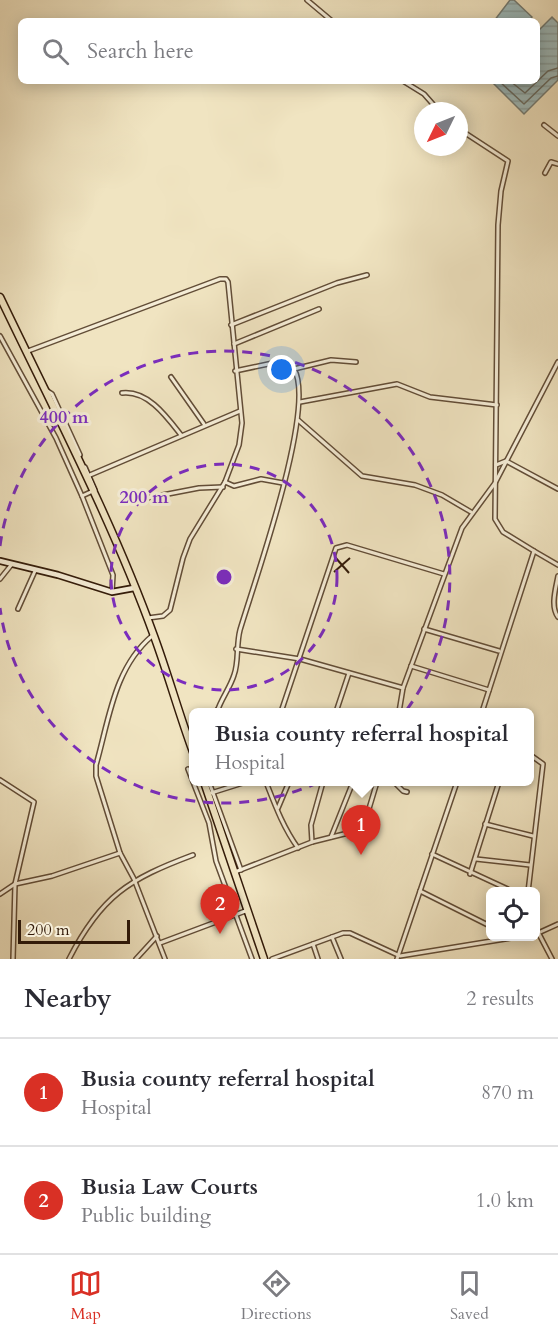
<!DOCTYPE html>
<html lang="en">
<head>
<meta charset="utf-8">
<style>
	:root { --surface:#fff; --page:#f2f2f3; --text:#2b2b33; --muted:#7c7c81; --line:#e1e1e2; --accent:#d93025 }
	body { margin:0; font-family:Cardo,serif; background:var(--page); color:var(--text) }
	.controls { position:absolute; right:18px; bottom:18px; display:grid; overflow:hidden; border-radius:9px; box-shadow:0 3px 15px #0003 }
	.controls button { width:54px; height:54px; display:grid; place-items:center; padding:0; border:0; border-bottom:2px solid var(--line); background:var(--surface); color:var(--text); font:30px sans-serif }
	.compass { position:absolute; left:414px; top:102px; width:54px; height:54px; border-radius:50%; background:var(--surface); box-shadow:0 3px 15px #0003; rotate:227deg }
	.scale { position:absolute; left:18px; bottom:15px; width:112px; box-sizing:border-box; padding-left:6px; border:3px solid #331b09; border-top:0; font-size:16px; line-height:21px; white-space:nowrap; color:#331b09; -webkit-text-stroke:4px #f5edd7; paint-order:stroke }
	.you { position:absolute; left:282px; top:370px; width:21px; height:21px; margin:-15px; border:4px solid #fff; border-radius:50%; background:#1a73e8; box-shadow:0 0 0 9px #1a73e833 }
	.badge { display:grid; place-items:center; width:39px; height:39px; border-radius:50%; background:var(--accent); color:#fff; font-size:20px; font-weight:700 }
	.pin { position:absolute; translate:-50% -50px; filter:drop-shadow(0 2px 3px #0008) }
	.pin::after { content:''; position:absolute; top:32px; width:21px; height:18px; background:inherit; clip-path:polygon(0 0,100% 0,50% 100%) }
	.popup { position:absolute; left:189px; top:708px; width:345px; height:78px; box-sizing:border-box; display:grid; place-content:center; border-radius:9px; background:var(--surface); filter:drop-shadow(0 2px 4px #0005); font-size:20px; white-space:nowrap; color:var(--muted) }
	.popup b { font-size:22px; color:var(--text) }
	.popup::after { content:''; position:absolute; left:50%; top:100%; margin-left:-12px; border:12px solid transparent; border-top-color:var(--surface) }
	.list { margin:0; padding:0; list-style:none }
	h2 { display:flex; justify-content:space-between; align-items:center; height:78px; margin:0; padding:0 24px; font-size:26px }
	h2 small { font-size:20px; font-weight:400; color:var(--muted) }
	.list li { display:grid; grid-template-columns:39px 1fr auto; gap:18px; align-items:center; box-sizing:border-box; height:108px; padding:0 24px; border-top:2px solid var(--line) }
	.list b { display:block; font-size:22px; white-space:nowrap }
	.list p { margin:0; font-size:20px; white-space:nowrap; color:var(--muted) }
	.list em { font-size:20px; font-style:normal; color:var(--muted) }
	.icon { flex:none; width:33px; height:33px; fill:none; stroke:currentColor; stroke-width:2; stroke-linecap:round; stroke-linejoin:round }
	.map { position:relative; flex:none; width:558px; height:959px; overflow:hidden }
	.search { position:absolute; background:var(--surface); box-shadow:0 3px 15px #0003; left:18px; right:18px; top:18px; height:66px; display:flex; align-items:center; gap:15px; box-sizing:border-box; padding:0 21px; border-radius:9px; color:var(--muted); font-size:22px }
	.sheet { height:294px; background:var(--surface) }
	nav { display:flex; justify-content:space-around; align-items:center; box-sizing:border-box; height:84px; border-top:2px solid var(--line); background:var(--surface); font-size:16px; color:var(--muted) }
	nav a { display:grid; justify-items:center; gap:3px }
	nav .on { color:var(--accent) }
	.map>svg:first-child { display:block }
	.water { fill:url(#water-rules); stroke:#737c75; stroke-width:1.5 }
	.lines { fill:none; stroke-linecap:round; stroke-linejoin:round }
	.shore { stroke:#686c63; stroke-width:1.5 }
	.street-casing { stroke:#624d37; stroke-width:6 }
	.secondary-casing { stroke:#331b09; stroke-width:8 }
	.highway-casing { stroke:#331b09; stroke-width:9 }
	.street { stroke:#f5edd7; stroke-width:3 }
	.secondary { stroke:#f5edd7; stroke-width:4.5 }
	.highway { stroke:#f0e4c1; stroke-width:6 }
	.ticks { fill:none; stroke:#331b09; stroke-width:2 }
	.ring { fill:none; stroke:#7b2cbf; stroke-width:3; stroke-dasharray:10 8 }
	.centre { fill:#7b2cbf; stroke:#f5edd7; stroke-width:3 }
	.ring-label { font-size:18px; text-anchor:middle; font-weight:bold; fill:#7b2cbf; stroke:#f5edd7; stroke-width:6; stroke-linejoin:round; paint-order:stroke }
</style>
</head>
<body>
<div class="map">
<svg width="558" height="959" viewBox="0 0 558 959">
	<defs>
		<pattern id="water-rules" width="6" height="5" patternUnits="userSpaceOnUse" patternTransform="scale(1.5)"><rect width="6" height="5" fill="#9ebcbd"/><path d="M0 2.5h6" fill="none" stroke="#89a1a1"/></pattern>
	</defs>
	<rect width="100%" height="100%" fill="#f0e4c1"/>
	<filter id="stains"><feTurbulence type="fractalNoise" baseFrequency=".00333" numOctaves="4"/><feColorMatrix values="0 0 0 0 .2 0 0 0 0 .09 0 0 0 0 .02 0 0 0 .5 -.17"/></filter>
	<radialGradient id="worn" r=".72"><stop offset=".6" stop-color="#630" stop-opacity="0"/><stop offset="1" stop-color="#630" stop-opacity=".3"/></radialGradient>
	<g class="water">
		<polygon points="510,0 514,0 532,17 529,21 494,21"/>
		<polygon points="552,17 558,23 558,80 524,114 491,81 537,81 537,32"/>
	</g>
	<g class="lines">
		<g class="shore">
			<polyline points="499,81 524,104 551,78 558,76"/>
			<polyline points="510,81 525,93 548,71 558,68"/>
		</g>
		<g class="street-casing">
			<g id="street">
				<polyline points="307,0 332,21"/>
				<polyline points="403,81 424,94 439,111"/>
				<polyline points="544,125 558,136"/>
				<polyline points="459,129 508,161 501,191 498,225 495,519 503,532 534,551 482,712"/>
				<polyline points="545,173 551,162 558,164"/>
				<polyline points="231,325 337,283 367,275"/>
				<polyline points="0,336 56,438 82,496 95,490 85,467"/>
				<polyline points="234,344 319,309"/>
				<polyline points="28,351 220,279 226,279 228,282 242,423 239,445 225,482 190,539 183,558 170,610 163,616 148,618"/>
				<polyline points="294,369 331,360 356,362"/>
				<polyline points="171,377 204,424"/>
				<polyline points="46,390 52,394 80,455"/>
				<path d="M122,393c26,-3 45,24 59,42"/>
				<polyline points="300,402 397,384 430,397 497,405"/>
				<polyline points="298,420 362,476 415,485 442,495 471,512"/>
				<polyline points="496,465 506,461 558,489"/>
				<polyline points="90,475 240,411"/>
				<polyline points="225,482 234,486 261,479 283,483"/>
				<polyline points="82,496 113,575 112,592"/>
				<polyline points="147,498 199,488 223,487"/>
				<polyline points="534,551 558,565"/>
				<path d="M558,576c-2,12 -8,30 0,41"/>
				<polyline points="0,579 12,564"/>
				<polyline points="18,609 35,571"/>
				<polyline points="424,629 499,651"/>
				<path d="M152,636c-38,32 -43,84 -56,129v11l24,77 14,26 31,80"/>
				<polyline points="236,649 300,659 403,688"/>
				<polyline points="411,666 489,690"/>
				<polyline points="217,710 224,712"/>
				<path d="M217,712c4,-13 13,-24 17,-37 5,-13 2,-30 6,-45 14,-47 77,-223 54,-261l-21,-6 -38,8"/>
				<polyline points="281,712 336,548 347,545 444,574"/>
				<polyline points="336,712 349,673"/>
				<polyline points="399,712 403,688 462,528 495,483 558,362"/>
				<polyline points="188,769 209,823 216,861 252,959"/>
				<polyline points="0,780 34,802 15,884 13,959"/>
				<polyline points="209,782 241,870"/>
				<polyline points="221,782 230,786"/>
				<path d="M266,782c9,23 17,45 32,66"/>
				<polyline points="398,782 396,784 403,791 407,792"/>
				<polyline points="211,793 246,782"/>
				<polyline points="278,808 289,782"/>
				<polyline points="485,824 533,836"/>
				<polyline points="331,837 353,782"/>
				<polyline points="312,842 311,825 323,782"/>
				<polyline points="432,854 514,892"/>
				<polyline points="476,859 530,865"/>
				<polyline points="235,872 312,842 356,831 365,822 377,782"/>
				<polyline points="470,874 499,782"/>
				<polyline points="420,891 490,926"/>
				<polyline points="528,892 543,764 529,754"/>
				<polyline points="0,894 15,884 52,876 120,853"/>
				<polyline points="536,934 558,924"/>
				<polyline points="539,934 552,959"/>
				<polyline points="332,937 341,959"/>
				<polyline points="160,943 248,910"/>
				<polyline points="313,944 318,959"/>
				<path d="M69,959c32,-63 60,-80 124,-104"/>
				<polyline points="136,959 157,936"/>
				<polyline points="272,959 343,933 350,933 400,956 523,936"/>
				<polyline points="397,959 457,782"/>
			</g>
		</g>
		<g class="secondary-casing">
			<polyline id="secondary" points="0,561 58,575 112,592 134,588"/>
		</g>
		<g class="highway-casing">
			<g id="highway">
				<path d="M0,297c53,111 112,223 154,339 14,38 25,78 39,116"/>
				<polyline points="204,782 264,959"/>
			</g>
		</g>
		<use href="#street" class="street"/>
		<use href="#secondary" class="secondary"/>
		<use href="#highway" class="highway"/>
	</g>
	<path class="ticks" d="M335,557l14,16M334,572l16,-14"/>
	<g class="ring">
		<circle cx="224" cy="577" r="113"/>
		<path d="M0 546A226 226 0 1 1 0 608"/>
	</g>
	<circle cx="224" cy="577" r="9" class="centre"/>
	<g class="ring-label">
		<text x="64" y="423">400 m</text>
		<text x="144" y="503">200 m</text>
	</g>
	<rect width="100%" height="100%" filter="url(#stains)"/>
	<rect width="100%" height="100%" fill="url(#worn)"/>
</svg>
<div class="controls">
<button><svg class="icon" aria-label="locate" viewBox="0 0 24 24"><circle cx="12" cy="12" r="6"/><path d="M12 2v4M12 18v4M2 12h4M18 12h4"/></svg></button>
</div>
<svg class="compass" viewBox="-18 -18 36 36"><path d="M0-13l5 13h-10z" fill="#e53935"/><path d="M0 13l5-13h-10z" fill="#7c7c81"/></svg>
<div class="scale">200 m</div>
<div class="you"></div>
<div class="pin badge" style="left:361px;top:855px">1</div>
<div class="popup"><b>Busia county referral hospital</b>Hospital</div>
<div class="pin badge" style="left:220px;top:934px">2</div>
<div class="search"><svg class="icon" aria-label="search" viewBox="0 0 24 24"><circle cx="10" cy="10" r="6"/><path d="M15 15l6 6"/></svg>Search here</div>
</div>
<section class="sheet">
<h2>Nearby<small>2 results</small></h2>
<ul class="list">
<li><span class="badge">1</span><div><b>Busia county referral hospital</b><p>Hospital</p></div><em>870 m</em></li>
<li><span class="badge">2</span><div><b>Busia Law Courts</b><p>Public building</p></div><em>1.0 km</em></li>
</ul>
</section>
<nav>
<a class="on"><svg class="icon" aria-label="map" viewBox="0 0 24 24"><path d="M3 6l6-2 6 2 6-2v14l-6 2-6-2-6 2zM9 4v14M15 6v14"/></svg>Map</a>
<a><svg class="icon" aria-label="directions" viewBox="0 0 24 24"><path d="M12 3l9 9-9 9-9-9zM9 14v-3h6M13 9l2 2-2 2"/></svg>Directions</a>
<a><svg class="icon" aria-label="saved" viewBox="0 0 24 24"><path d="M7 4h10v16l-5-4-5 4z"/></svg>Saved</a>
</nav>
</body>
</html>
